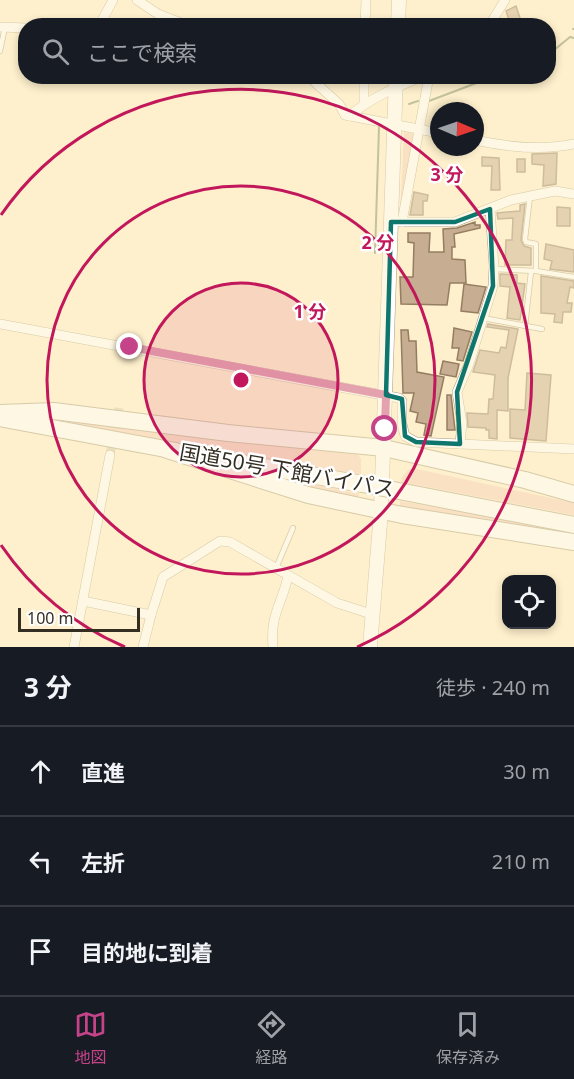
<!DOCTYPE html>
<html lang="ja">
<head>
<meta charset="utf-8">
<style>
	:root { --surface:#171b24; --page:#20242c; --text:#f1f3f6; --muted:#9ea1a6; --line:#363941; --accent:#c54389 }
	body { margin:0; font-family:"Noto Sans","Noto Sans JP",sans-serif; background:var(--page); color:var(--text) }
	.controls { position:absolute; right:18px; bottom:18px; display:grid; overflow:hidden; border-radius:12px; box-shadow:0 3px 9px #0003 }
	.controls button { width:54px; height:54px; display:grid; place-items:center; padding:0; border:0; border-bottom:2px solid var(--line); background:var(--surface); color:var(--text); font:30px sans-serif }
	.compass { position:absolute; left:430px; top:102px; width:54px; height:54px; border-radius:50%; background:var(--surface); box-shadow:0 3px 9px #0003; rotate:92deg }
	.scale { position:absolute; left:18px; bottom:15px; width:122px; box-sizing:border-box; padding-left:6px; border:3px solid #332e21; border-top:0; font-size:16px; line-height:21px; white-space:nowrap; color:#332e21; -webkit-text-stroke:4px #fefefe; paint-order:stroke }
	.stop { position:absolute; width:18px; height:18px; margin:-14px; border:4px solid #c54389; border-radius:50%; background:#fff }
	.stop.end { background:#c54389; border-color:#fff; box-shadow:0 2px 6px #0008 }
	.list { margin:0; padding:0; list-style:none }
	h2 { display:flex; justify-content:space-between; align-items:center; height:78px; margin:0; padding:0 24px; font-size:26px }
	h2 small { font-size:20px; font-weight:400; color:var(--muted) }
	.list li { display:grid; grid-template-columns:39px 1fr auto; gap:18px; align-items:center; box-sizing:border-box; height:90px; padding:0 24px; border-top:2px solid var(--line) }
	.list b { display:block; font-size:22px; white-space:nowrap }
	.list em { font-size:20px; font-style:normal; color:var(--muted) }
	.icon { flex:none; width:33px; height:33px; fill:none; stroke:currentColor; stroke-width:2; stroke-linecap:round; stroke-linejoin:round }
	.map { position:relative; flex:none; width:574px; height:647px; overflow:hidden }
	.search { position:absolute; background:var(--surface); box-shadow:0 3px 9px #0003; left:18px; right:18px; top:18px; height:66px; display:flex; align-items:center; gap:15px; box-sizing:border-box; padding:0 21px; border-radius:24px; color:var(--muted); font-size:22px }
	.sheet { height:348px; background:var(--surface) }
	nav { display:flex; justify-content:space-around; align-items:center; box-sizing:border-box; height:84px; border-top:2px solid var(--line); background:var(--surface); font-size:16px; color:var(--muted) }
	nav a { display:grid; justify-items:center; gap:3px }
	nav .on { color:var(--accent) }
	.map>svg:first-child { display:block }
	.green { fill:#f8ceb8 }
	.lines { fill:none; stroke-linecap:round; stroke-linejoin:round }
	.stream { stroke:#7a8a61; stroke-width:2 }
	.building { fill:#c7ad91; stroke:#957d62; stroke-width:1.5 }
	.street-tunnel { stroke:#d5c9aa; stroke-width:9; stroke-dasharray:9 4.5; stroke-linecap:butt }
	.lane-casing { stroke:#aa9d7c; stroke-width:6 }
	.street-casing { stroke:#aa9d7c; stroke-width:10 }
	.secondary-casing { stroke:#aa9d7c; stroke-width:15 }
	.highway-casing { stroke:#aa9d7c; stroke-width:18 }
	.lane { stroke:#fff; stroke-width:4.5 }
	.street { stroke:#fff; stroke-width:9 }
	.secondary { stroke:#fff; stroke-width:14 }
	.highway { stroke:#fff; stroke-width:16 }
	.highway-bridge-casing { stroke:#aa9d7c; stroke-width:18; stroke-linecap:butt }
	.highway-bridge { stroke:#fff; stroke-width:16 }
	.route { stroke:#c54389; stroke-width:8 }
	.marked { fill:none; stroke:#0f766e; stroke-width:4.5; stroke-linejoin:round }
	.ring { fill:none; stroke:#c2185b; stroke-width:3 }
	.labels { text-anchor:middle; stroke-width:5; stroke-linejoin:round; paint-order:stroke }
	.street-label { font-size:21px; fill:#332e21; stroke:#fefefe }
	.centre { fill:#c2185b; stroke:#fefefe; stroke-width:3 }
	.ring-label { font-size:18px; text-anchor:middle; font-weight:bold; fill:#c2185b; stroke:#fefefe; stroke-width:5; stroke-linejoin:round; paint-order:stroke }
</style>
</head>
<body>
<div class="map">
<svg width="574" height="647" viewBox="0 0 574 647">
	<rect width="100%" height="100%" fill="#fef0cc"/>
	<g class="green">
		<polygon points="404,132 415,134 400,215"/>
		<polygon points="59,419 357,453 361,459 361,478 218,449 100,431"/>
		<polygon points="242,469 360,494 354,500"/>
		<polygon points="417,469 574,503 574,515 401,482 402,477 408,470"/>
		<polygon points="400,501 574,532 574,538 400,506"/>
	</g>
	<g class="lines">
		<g class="stream">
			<polyline points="573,29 574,29"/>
			<polyline points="548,55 570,37 574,38"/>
			<polyline points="429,101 495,76"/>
			<polyline points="409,104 418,101"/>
			<polyline points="375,253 379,127"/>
		</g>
	</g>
	<g class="building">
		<polygon points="516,6 522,24 511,26 506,11"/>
		<polygon points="557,153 556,184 543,186 544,165 532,164 532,154"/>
		<polygon points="482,157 499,158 500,190 491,190 492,166 482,166"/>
		<rect x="517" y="159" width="8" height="13"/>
		<polygon points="414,192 428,195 427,201 423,201 423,215 410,215"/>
		<polygon points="525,204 521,240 524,246 531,248 531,265 505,265 506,240 512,240 513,218 498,219 497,213 520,211 520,205"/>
		<polygon points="557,207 570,208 570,226 557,226"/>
		<polygon points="475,222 475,225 480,225 480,228 454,234 455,247 452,247 452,259 465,260 466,283 450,283 447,305 401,304 400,277 413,277 414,243 408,242 408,233 430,233 429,252 444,252 443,229 457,228"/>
		<polygon points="546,244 574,250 574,272 550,269 552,261 544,259"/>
		<polygon points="500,274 517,275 517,283 525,284 520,320 507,318 510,287 500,286"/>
		<polygon points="541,276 574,281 574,288 570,287 567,303 572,303 571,312 563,312 562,323 554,322 555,314 541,313"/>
		<polygon points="464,284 486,287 478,313 461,311"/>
		<polygon points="488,324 518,329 508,378 508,411 497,410 497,439 489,438 489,430 486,430 486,428 468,427 467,413 488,414 489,399 493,399 495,375 473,372 480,350 499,353 501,347 506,348 509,330 487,327"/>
		<polygon points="454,328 472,332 463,361 457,360 459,348 452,348"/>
		<polygon points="401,330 408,330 409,341 416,341 417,372 444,377 431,436 424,435 426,424 416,422 418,413 410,411 414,393 403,393"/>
		<polygon points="443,361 459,364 456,377 440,374"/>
		<polygon points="527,373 551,375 546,441 510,438 510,409 525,410"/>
		<polygon points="447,395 451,395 455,430 447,430"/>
	</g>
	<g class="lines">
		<polyline class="street-tunnel" points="110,455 119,408"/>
		<g class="lane-casing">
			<g id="lane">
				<polyline points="0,51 5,27"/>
				<polyline points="530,196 525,239 526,242 536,244 536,271"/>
				<polyline points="494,269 536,271 574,277"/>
				<polyline points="483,318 542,329"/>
				<polyline points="525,326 531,272"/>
				<polyline points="276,568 293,528"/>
			</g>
		</g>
		<g class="street-casing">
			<g id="street">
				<polyline points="137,0 158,14 189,26"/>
				<polyline points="99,26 113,0"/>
				<polyline points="365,26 366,0"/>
				<polyline points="489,26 505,0"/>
				<polyline points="0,27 26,28"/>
				<polyline points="308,76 339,104 345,115 439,133"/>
				<polyline points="364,104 364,76"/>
				<path d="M349,116c22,-18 47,-29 74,-40"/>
				<path d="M475,140c32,7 66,11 99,4"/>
				<polyline points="391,222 455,222 511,200 555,191 574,194"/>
				<polyline points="402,222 429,76"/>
				<polyline points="0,324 399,398 402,401 402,424 405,436 416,442 574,449"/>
				<polyline points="460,444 462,423 457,392 469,364 493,286 494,266 490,209"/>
				<polyline points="83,601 151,615 163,577 220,541 230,542 337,603 374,615"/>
				<polyline points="74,647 110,455"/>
				<polyline points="143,647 151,615"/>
				<path d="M273,647c-3,-34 9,-42 15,-71"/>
			</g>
		</g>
		<g class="secondary-casing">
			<g id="secondary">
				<polyline points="398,26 399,0"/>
				<polyline points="370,647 381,511 396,76"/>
			</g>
		</g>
		<g class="highway-casing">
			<g id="highway">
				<polyline points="0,413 54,411 228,433 384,448 525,480 574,494"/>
				<polyline points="4,419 176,451"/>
				<polyline points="167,450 308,495 402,515 574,542"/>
				<polyline points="231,461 362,484"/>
				<polyline points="404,492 574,525"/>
			</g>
		</g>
		<use href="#lane" class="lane"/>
		<use href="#street" class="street"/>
		<use href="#secondary" class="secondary"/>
		<use href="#highway" class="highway"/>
		<g class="highway-bridge-casing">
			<polyline id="highway-bridge" points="362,484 404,492"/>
		</g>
		<use href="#highway-bridge" class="highway-bridge"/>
	</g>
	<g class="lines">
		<polyline class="route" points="130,347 386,395 385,429"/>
	</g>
	<path d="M0 0H574V647H0ZM490,209l3,77 -36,106 3,52 -44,-2 -11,-6 -3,-37 -16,-4 5,-173h64z" fill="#fef0cc" fill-opacity=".55" fill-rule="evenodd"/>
	<path class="marked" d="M490,209l3,77 -36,106 3,52 -44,-2 -11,-6 -3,-37 -16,-4 5,-173h64z"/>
	<circle cx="241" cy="380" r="97" fill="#c2185b" fill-opacity=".12"/>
	<g class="ring">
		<circle cx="241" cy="380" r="97"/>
		<circle cx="241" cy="380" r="194"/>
		<path d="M125 647A291 291 0 0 1 1 545M1 215A291 291 0 1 1 357 647"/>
	</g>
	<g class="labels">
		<g class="street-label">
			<text transform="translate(287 471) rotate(10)" y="7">国道50号 下館バイパス</text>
		</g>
	</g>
	<circle cx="241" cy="380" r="9" class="centre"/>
	<g class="ring-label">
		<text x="447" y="181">3 分</text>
		<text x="378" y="249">2 分</text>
		<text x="310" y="318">1 分</text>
	</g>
</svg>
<div class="controls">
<button><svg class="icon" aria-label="locate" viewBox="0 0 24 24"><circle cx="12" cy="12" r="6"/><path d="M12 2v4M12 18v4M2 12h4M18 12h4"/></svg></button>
</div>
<svg class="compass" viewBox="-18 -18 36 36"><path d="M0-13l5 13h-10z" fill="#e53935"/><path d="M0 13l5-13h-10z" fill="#9ea1a6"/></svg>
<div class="scale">100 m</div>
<div class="stop" style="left:385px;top:429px"></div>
<div class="stop end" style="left:130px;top:347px"></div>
<div class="search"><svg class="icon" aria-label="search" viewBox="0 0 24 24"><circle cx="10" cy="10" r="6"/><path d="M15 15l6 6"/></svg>ここで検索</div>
</div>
<section class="sheet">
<h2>3 分<small>徒歩 · 240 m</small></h2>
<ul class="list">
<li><svg class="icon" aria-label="ahead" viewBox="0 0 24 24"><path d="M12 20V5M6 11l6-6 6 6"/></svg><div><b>直進</b></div><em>30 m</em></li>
<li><svg class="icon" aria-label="left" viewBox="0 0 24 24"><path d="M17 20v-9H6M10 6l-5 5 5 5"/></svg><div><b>左折</b></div><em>210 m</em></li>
<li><svg class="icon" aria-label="arrive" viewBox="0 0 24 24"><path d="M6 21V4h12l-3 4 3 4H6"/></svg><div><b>目的地に到着</b></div></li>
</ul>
</section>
<nav>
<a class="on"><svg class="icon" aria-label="map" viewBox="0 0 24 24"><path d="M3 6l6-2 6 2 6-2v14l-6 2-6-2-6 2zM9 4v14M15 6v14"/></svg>地図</a>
<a><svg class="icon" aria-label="directions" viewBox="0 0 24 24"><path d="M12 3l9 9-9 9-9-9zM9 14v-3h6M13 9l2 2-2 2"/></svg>経路</a>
<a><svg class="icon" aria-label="saved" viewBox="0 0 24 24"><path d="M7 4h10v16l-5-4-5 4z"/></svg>保存済み</a>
</nav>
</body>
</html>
